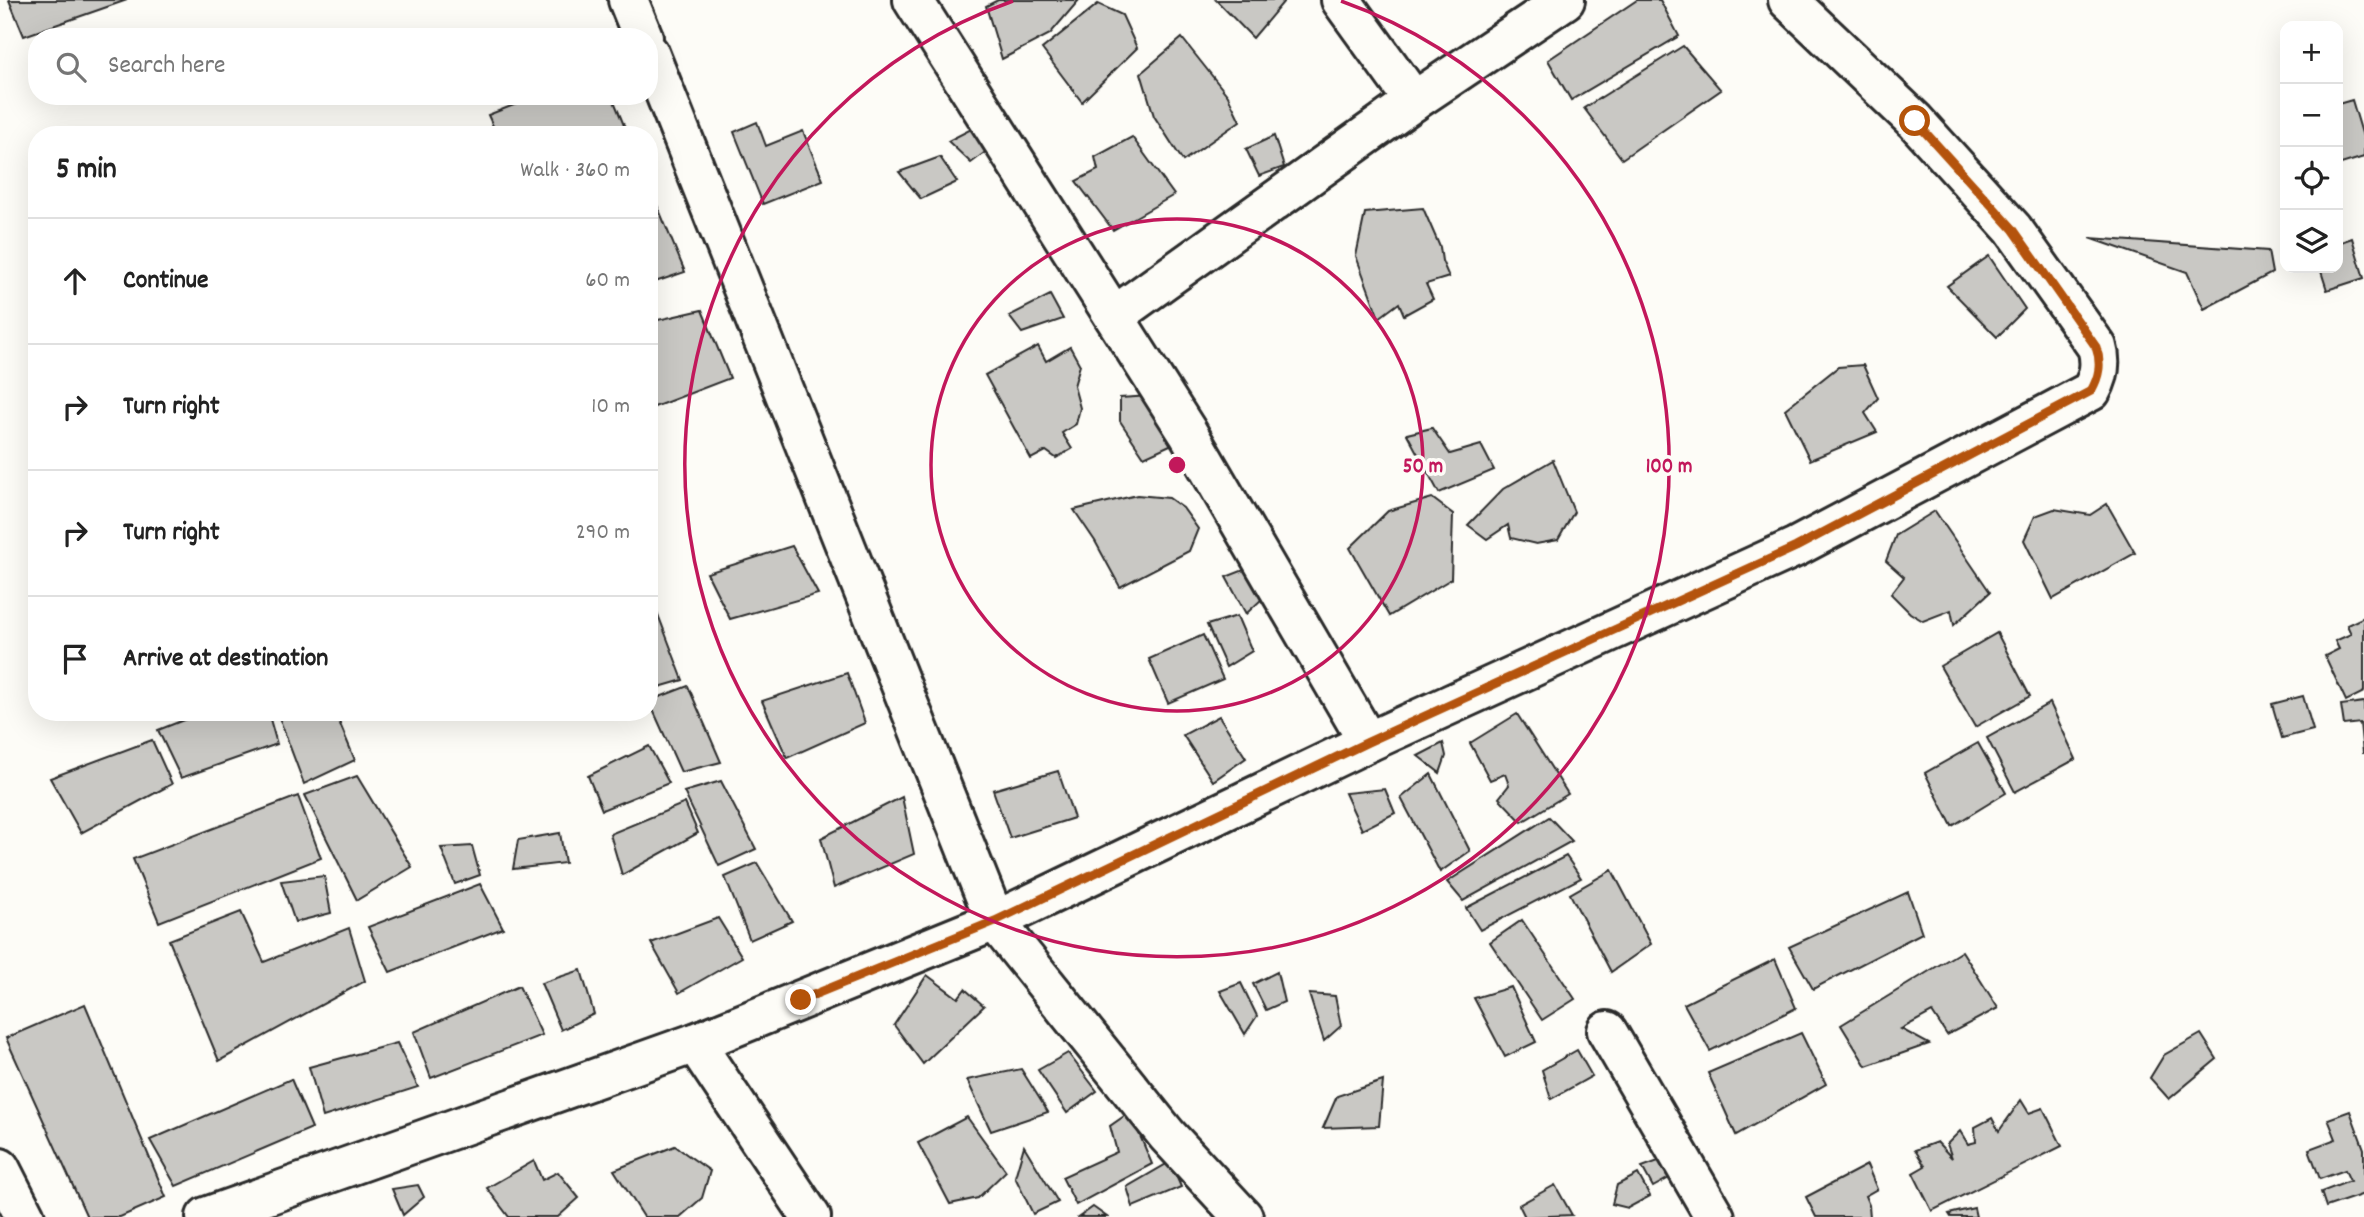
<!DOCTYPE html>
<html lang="en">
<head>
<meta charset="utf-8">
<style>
	:root { --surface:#fff; --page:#f2f2f2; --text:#222; --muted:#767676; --line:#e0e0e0 }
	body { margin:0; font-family:Dekko,sans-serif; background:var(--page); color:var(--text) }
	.controls { position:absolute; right:21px; top:21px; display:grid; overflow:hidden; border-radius:14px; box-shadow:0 7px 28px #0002 }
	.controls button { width:63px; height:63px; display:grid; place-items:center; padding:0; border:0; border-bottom:2px solid var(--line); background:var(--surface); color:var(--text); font:35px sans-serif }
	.stop { position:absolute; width:21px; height:21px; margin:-16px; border:5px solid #b45309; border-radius:50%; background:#fff }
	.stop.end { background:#b45309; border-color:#fff; box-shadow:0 2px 7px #0008 }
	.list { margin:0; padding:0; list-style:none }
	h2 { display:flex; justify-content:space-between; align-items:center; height:91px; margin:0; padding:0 28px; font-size:30px }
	h2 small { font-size:23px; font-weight:400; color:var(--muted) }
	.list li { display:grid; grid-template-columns:46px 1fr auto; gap:21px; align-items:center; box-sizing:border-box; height:126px; padding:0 28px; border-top:2px solid var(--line) }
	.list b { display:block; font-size:26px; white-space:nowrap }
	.list em { font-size:23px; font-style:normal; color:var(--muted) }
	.icon { flex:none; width:38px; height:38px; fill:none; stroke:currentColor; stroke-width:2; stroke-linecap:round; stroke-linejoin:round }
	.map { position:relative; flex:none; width:2364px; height:1217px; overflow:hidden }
	.search { position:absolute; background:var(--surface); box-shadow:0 7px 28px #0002; left:28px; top:28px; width:630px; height:77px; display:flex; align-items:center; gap:18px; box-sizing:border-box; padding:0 24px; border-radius:28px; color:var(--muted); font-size:26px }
	.panel { position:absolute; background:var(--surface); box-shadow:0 7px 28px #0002; left:28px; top:126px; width:630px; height:595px; border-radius:28px }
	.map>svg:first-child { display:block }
	.building { fill:#c9c8c4; stroke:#2b2b2b; stroke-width:2 }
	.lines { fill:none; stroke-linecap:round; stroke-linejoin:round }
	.minor-casing { stroke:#2b2b2b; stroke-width:44 }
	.minor { stroke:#fdfcf7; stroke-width:38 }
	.route { stroke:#b45309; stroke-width:9 }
	.ring { fill:none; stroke:#c2185b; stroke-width:3.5 }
	.centre { fill:#c2185b; stroke:#fdfcf7; stroke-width:3.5 }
	.ring-label { font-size:21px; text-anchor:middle; font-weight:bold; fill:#c2185b; stroke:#fdfcf7; stroke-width:7; stroke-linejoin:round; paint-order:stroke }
</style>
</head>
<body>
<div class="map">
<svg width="2364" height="1217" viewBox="0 0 2364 1217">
	<rect width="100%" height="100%" fill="#fdfcf7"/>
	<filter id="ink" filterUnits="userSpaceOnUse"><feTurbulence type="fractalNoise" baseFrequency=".0143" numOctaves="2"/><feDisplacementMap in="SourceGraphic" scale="14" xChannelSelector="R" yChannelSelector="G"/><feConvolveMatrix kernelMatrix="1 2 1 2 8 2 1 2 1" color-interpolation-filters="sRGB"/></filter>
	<g filter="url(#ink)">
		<g class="building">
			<polygon points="9,0 127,0 24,36"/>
			<polygon points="998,0 1079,0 1050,34 1002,59 986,6"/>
			<polygon points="1216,0 1285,0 1253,38"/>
			<polygon points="1637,0 1660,0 1679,36 1571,100 1548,60"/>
			<polygon points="1098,4 1122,15 1137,48 1082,102 1042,49"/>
			<polygon points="1182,38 1228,96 1240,121 1183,161 1154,116 1141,73"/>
			<polygon points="1683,46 1721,90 1622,159 1584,108"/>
			<polygon points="537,96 612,96 628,135 497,135 488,115"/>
			<polygon points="2352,100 2364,140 2364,157 2338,165 2338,104"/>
			<polygon points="757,122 766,146 803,131 823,180 763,204 734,132"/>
			<polygon points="981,124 992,147 971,163 948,141"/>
			<polygon points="1274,136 1284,167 1259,176 1246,149"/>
			<polygon points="1132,137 1174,195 1113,230 1076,181 1098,170 1095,157"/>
			<polygon points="940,157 957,182 921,199 899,172"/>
			<polygon points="649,186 685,272 649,284"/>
			<polygon points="1423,208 1440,247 1442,261 1449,277 1426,284 1433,299 1404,315 1399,303 1379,318 1356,256 1365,213"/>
			<polygon points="2090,238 2268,251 2272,273 2204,309 2187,272"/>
			<polygon points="2352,238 2364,278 2327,290 2320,268 2338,268 2338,243"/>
			<polygon points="1989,256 2025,309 1997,337 1947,286"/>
			<polygon points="1050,295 1063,319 1022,333 1009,316"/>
			<polygon points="702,310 730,378 649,409 649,322"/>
			<polygon points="1038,346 1046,361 1070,347 1080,365 1074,386 1080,408 1076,424 1062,433 1072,449 1056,458 1046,451 1031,459 985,375"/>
			<polygon points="1863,365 1878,398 1865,413 1877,432 1810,460 1785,409 1838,367"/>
			<polygon points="1151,396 1181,440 1144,457 1120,421 1120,398"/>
			<polygon points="1432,428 1450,454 1481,445 1494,470 1439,493 1407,434"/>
			<polygon points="1553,460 1574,512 1558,540 1536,544 1511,538 1508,525 1487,539 1468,525 1503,489"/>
			<polygon points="1137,495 1169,498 1183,508 1198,529 1189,551 1120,587 1095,541 1074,510"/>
			<polygon points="1432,498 1453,514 1451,579 1389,616 1350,548 1388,511"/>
			<polygon points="2107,504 2135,553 2053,599 2024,540 2035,516 2054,509 2090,515"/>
			<polygon points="1935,511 1990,592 1954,625 1951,610 1923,621 1910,613 1891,594 1904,577 1886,561 1896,535"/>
			<polygon points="792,546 818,594 730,619 707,573"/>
			<polygon points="1254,566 1262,599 1246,614 1226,577"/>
			<polygon points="654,604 683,680 649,690 649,605"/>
			<polygon points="1237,616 1252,651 1226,667 1207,625"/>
			<polygon points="2364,617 2364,692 2346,701 2325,656 2339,649 2335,641 2351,634 2347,625"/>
			<polygon points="1997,633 2030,696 1975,727 1940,666"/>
			<polygon points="1203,635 1223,679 1168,703 1149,659"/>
			<polygon points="847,673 865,723 787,758 762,701"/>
			<polygon points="688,686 721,762 681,772 649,701"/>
			<polygon points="2303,696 2313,730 2282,738 2272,704"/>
			<polygon points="2364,702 2364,753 2363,753 2360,723 2344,725 2341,705"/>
			<polygon points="2050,703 2076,759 2015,792 1987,738"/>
			<polygon points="204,712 268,712 277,744 181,778 158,730"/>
			<polygon points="277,712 335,712 355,760 304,784"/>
			<polygon points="1517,714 1568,794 1522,822 1499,798 1509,785 1505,774 1490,780 1470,743"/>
			<polygon points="1219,716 1246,758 1213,781 1183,735"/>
			<polygon points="152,740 172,784 81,833 50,778"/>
			<polygon points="1443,743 1446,756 1440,773 1418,756"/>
			<polygon points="1978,743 2006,793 1952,826 1925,773"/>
			<polygon points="649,746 669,783 602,810 588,776"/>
			<polygon points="1058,771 1074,818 1010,838 993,790"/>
			<polygon points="1431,774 1470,851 1440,872 1401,798"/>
			<polygon points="357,776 412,867 357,900 305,795"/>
			<polygon points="721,781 756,849 719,866 684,792"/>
			<polygon points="1385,789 1395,813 1362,830 1345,793"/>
			<polygon points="298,796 321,858 159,922 133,859"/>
			<polygon points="902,797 914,854 834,888 821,838"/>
			<polygon points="685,803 698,833 622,875 610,834"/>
			<polygon points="1549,817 1572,841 1463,901 1447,882"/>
			<polygon points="560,833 565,863 513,869 518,840"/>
			<polygon points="472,846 480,875 455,884 441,848"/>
			<polygon points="1566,856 1581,878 1480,930 1466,908"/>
			<polygon points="757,863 792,921 750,940 725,877"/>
			<polygon points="1612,870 1651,944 1611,972 1570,894"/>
			<polygon points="324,876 331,913 295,922 281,881"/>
			<polygon points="480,884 503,928 390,972 368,927"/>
			<polygon points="1908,892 1922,933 1813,989 1789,947"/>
			<polygon points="241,912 264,962 349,928 365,981 219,1061 169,940"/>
			<polygon points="718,918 742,957 679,993 651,943"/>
			<polygon points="1522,920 1575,999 1542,1020 1490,942"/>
			<polygon points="1962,951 1998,1008 1947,1035 1932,1012 1901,1029 1929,1044 1866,1066 1841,1025"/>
			<polygon points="1775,959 1796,1008 1710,1051 1684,1004"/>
			<polygon points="581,970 594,1014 561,1030 541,983"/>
			<polygon points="1277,972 1284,1002 1266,1010 1253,984"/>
			<polygon points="927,975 958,998 965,989 984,1006 923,1064 894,1025"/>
			<polygon points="1241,983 1257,1016 1245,1034 1220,991"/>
			<polygon points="519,986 542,1035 431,1078 414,1032"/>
			<polygon points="1511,987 1536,1042 1505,1057 1474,998"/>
			<polygon points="1309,994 1335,996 1341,1026 1324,1041"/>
			<polygon points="85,1004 166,1197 120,1217 87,1217 6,1038"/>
			<polygon points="1801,1033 1826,1084 1736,1135 1708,1073"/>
			<polygon points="2201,1034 2217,1059 2169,1099 2150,1078 2164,1055"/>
			<polygon points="397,1043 418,1087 323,1117 309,1067"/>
			<polygon points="1577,1050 1592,1076 1551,1099 1542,1070"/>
			<polygon points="1068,1053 1097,1091 1067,1113 1038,1070"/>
			<polygon points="1021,1069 1048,1112 991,1131 967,1080"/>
			<polygon points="291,1079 312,1128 176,1186 150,1140"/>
			<polygon points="1383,1081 1379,1126 1323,1128 1337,1096"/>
			<polygon points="2021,1100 2029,1113 2043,1108 2062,1146 1932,1211 1913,1173 1925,1166 1915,1150 1937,1142 1952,1158 1947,1144 1960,1131 1968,1144 1976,1142 1975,1127 1992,1118 1999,1131"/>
			<polygon points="2350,1111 2364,1149 2364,1194 2326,1207 2321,1192 2350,1181 2345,1170 2320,1179 2309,1149 2336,1139 2328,1119"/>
			<polygon points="1130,1112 1152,1164 1076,1205 1062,1177 1117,1152 1110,1126"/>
			<polygon points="967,1117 1006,1171 978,1198 950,1204 918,1143"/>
			<polygon points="675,1146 710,1171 702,1198 680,1217 644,1217 614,1170"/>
			<polygon points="1024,1146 1058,1202 1033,1214 1015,1177"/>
			<polygon points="1661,1160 1669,1178 1653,1187 1642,1167"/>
			<polygon points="534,1161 542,1180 558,1172 579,1198 558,1217 509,1217 487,1188"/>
			<polygon points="1170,1162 1181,1187 1133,1207 1127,1187"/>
			<polygon points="1867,1165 1877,1189 1865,1196 1869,1205 1870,1217 1816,1217 1806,1197"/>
			<polygon points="1638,1174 1650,1196 1628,1208 1612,1204 1617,1185"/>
			<polygon points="418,1185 424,1197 403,1215 392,1189"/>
			<polygon points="1555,1185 1572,1215 1525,1217 1519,1205"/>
			<polygon points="1093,1207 1107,1217 1079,1217"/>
			<polygon points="1974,1208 1976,1217 1951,1217 1949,1214"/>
		</g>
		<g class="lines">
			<g class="minor-casing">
				<g id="minor">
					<polyline points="628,0 643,37"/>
					<polyline points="913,0 1188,433 1368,742"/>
					<polyline points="1341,0 1414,101"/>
					<polyline points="649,53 995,921 1167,1135 1243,1217"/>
					<polyline points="1114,316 1414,101 1565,0"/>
					<polyline points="1607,1031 1715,1217"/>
					<polyline points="695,1043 811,1217"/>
					<polyline points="0,1168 25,1217"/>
					<path d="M206,1217l489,-174 300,-122 373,-179 428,-195 295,-156c8,-14 11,-27 6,-44l-84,-118 -98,-108 -127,-121"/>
				</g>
			</g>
			<use href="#minor" class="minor"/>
		</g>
	</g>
	<g class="lines" filter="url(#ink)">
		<path class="route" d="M801,1000l194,-79 373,-179 428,-195 295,-156c8,-14 11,-27 5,-44l-83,-118 -98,-108"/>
	</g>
	<g class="ring">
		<circle cx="1177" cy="465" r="246"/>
		<path d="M1341 1A492 492 0 1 1 1013 1"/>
	</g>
	<circle cx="1177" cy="465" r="10" class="centre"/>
	<g class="ring-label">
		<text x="1423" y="472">50 m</text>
		<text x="1669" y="472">100 m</text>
	</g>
</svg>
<div class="controls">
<button>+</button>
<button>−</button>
<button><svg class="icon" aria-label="locate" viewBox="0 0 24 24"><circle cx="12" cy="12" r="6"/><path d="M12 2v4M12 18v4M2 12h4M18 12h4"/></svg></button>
<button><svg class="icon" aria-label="layers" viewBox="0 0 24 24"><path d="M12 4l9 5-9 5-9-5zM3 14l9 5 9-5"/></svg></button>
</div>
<div class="stop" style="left:1915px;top:121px"></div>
<div class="stop end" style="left:801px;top:1000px"></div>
<div class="search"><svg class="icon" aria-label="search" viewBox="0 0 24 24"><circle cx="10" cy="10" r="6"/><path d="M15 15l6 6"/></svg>Search here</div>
<section class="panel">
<h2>5 min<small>Walk · 360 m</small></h2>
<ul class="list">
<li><svg class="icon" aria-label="ahead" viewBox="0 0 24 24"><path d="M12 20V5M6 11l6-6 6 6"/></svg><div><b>Continue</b></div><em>60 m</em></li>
<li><svg class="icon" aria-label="right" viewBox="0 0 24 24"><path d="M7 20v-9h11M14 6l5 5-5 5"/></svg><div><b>Turn right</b></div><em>10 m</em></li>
<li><svg class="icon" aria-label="right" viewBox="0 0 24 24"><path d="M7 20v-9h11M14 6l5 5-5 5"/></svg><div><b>Turn right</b></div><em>290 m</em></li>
<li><svg class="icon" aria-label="arrive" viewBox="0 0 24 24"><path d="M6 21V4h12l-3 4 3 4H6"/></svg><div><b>Arrive at destination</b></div></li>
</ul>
</section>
</div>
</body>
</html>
